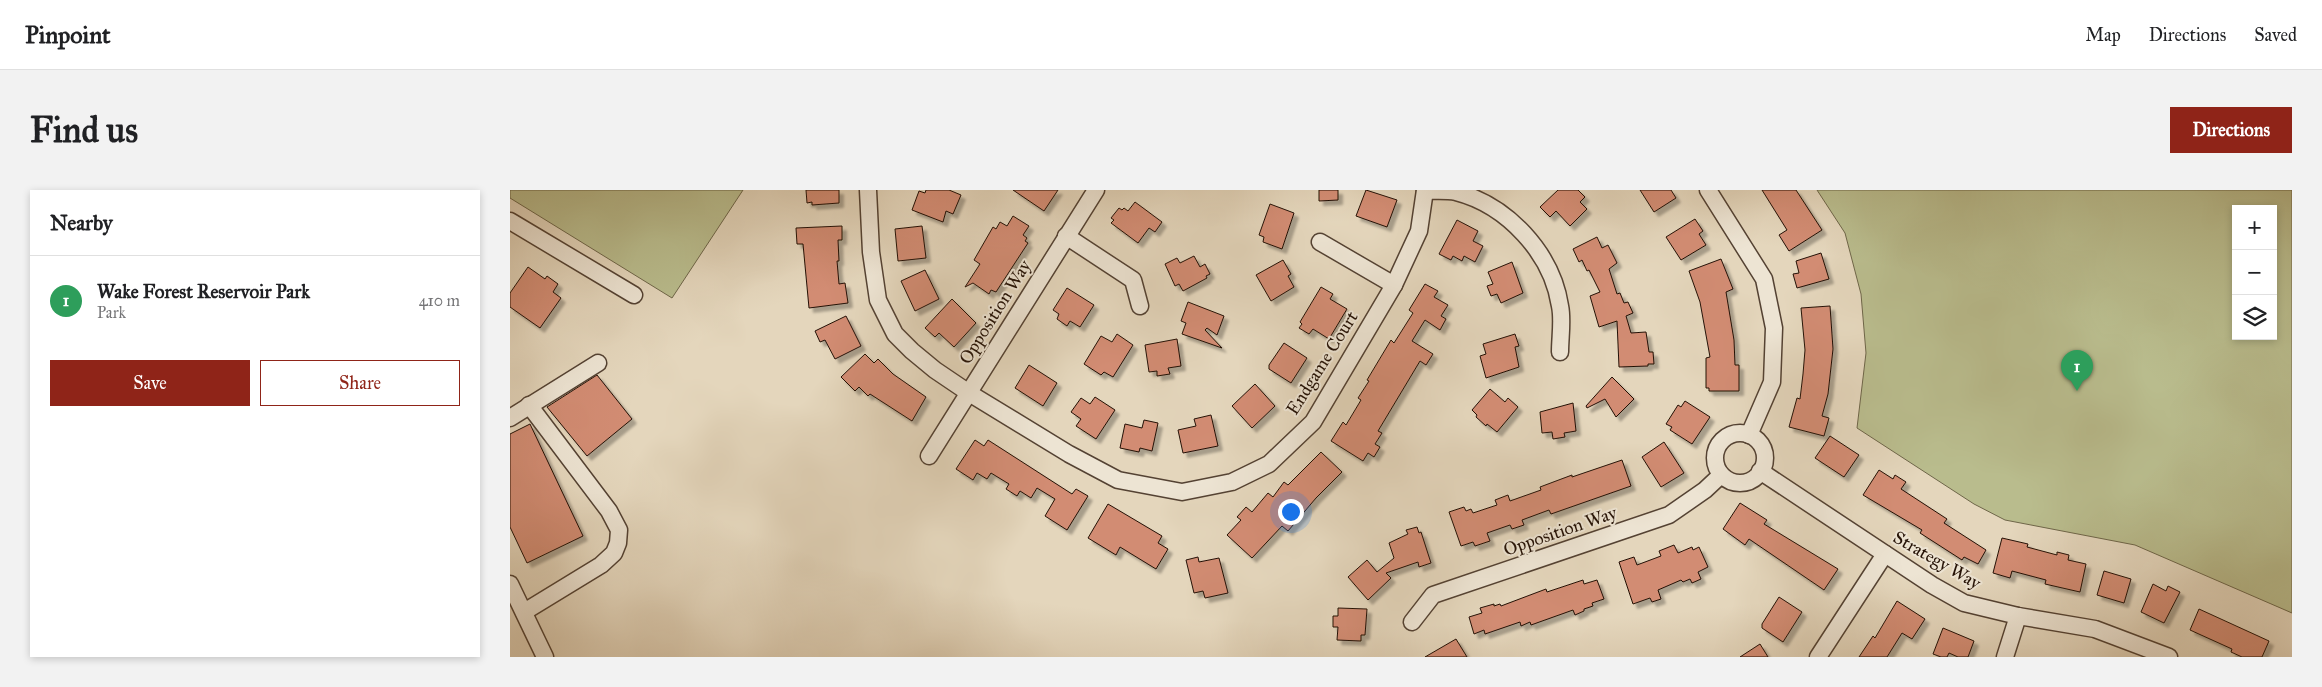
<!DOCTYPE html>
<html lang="en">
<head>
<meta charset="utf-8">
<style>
	:root { --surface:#fff; --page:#f2f2f2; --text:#202124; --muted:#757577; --line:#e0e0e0; --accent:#8f2418 }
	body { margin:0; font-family:"IM FELL Great Primer",serif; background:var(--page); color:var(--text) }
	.controls { position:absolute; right:15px; top:15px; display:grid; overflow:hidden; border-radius:0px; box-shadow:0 2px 8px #0003 }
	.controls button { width:45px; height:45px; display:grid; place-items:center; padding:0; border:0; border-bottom:1px solid var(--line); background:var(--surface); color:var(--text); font:25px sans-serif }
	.you { position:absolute; left:780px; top:321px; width:18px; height:18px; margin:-12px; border:4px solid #fff; border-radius:50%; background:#1a73e8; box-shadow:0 0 0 8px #1a73e833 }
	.badge { display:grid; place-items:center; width:32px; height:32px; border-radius:50%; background:var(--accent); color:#fff; font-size:16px; font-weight:700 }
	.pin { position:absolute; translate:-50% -41px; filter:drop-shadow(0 1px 2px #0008) }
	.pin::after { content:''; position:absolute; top:26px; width:18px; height:15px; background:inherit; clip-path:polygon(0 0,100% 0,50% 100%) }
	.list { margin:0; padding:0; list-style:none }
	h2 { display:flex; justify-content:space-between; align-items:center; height:65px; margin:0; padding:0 20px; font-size:21px }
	h2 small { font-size:16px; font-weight:400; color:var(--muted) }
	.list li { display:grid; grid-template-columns:32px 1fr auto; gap:15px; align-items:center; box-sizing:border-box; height:90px; padding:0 20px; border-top:1px solid var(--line) }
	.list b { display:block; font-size:19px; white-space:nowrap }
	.list p { margin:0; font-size:16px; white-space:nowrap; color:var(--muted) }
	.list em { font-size:16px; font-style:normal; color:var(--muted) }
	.actions { display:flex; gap:10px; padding:15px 20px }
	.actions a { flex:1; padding:11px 0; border:1px solid var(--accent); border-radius:0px; text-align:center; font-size:18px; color:var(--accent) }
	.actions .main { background:var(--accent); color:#fff }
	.icon { flex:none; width:28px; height:28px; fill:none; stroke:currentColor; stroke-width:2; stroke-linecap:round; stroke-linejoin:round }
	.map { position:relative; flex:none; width:1782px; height:467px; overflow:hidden; border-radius:0px }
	header { display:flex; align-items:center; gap:30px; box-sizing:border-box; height:70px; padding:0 25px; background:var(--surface); border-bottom:1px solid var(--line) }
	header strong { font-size:24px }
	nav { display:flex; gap:28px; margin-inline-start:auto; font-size:18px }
	.intro { display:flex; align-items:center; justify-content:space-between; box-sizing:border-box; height:120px; padding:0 30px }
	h1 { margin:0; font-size:35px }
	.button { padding:12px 22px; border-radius:0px; background:var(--accent); color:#fff; font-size:18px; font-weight:700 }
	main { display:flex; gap:30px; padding:0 30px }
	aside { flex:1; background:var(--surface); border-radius:0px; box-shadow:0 2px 8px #0003 }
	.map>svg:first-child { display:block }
	.green { fill:#b9bc8d; stroke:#6e6649; fill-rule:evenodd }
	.building { fill:#d28c73; stroke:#241105; filter:url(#shadow) }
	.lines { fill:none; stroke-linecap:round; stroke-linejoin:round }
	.minor-casing { stroke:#544233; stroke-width:19 }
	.minor { stroke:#ede4d3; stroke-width:16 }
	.labels { text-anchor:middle; stroke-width:4; stroke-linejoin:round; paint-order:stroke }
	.street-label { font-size:18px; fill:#241105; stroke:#ede4d3 }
</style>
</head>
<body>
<header>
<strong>Pinpoint</strong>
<nav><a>Map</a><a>Directions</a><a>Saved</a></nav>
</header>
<div class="intro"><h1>Find us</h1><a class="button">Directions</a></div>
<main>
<aside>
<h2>Nearby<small></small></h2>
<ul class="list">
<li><span class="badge" style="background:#2e9e5b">1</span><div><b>Wake Forest Reservoir Park</b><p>Park</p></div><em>410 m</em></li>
</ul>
<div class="actions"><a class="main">Save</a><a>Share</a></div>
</aside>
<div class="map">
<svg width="1782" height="467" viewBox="0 0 1782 467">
	<defs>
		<filter id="shadow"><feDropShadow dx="4.5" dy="4.5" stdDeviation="1" flood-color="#0004"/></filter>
	</defs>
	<rect width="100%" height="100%" fill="#e4d6bc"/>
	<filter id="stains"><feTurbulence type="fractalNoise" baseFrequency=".004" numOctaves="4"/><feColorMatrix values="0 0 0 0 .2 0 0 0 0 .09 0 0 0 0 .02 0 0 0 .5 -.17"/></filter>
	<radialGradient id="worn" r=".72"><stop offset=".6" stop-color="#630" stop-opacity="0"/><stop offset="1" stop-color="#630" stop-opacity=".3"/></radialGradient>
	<g class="green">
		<polygon points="0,0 233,0 162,108 0,8"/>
		<path d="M1307,0h475v423l-157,-68 -130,-25 -31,-16 -117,-76 9,-75 -5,-59 -16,-61zM1726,19h37v127h-37z"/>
	</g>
	<g class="building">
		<polygon points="296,0 329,0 329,13 302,15 302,12 297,13"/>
		<polygon points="416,0 439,0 451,5 443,24 436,21 433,32 402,20 409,1 415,3"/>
		<polygon points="503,0 548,0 534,21"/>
		<polygon points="809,0 828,0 828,10 809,11"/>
		<polygon points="856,0 887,10 877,37 846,26"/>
		<polygon points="1048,0 1068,0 1075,7 1070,12 1077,19 1060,36 1046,21 1040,27 1030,17"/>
		<polygon points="1130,0 1161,0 1166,8 1144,22"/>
		<polygon points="1252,0 1286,0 1312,40 1279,61 1269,45 1277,40"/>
		<polygon points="625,12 652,32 645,42 639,38 628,53 601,33 604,30 601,28 609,18 612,20 614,18 618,21"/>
		<polygon points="760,14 784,23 772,59 753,52 754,47 749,45"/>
		<polygon points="503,26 519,36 513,45 517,48 515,51 518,53 486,102 481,100 479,104 463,93 455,97 470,74 464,70 483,37 486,39 490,32 497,36"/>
		<polygon points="1185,29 1193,41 1189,44 1196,55 1171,70 1156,47"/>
		<polygon points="947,30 968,41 963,51 973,56 965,72 954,66 952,71 943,66 941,70 929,64"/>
		<polygon points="332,36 332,50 328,50 329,71 327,71 329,94 335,93 338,113 299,118 293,54 287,54 286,38"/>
		<polygon points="412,36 416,68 388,71 385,39"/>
		<polygon points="1087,47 1092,58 1098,55 1107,73 1099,79 1107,104 1110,103 1114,113 1118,112 1123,123 1116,126 1121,143 1136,142 1139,162 1143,162 1144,174 1138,174 1138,176 1109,177 1107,131 1089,137 1080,106 1090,102 1079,80 1077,81 1072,70 1069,72 1063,59"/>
		<polygon points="1311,63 1319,89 1287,98 1283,84 1289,83 1286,71"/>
		<polygon points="684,66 690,77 695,74 700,84 696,86 697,88 673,101 669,94 665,96 655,74 667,68 670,73"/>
		<polygon points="1211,69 1223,99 1216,102 1224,150 1225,175 1229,175 1229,201 1199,201 1199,198 1196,198 1196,168 1200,167 1190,112 1179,81"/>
		<polygon points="773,70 781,84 778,86 784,97 761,111 746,85"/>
		<polygon points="1002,72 1013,103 991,113 987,104 981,106 977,96 983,94 978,82"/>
		<polygon points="18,77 35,89 37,86 48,94 43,102 51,108 30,138 0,117 0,103"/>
		<polygon points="415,80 429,109 405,121 391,91"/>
		<polygon points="915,94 928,101 924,107 938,115 931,126 936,129 930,140 915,130 902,151 923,164 916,175 910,171 868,241 872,243 865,254 870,257 864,267 858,263 853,271 821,251 833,232 836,235 851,210 848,208 859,191 857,190 881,150 884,153 903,123 899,120"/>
		<polygon points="811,97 823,104 820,109 837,119 819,149 803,139 799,144 789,138 792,134 790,132"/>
		<polygon points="557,98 584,115 570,137 560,131 557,136 547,129 549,124 543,120"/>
		<polygon points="442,109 466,133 444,157 429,143 425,147 415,138"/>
		<polygon points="678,112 714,126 707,145 697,138 695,140 712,158 672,144 676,133 671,131"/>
		<polygon points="1320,116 1323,159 1318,204 1312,226 1319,228 1314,246 1279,237 1287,208 1290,209 1293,184 1295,160 1291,118"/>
		<polygon points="336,126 351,156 325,169 315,150 310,152 305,141"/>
		<polygon points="607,144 623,155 603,187 594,182 591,185 574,174 591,146 602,152"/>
		<polygon points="1005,144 1009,156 1005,157 1009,177 976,188 970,166 976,164 973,154"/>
		<polygon points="667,149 671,176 658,178 660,184 647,186 647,181 639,182 635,155"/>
		<polygon points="774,153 797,168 781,193 759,179 759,175"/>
		<polygon points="355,164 364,173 368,169 383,184 416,207 402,231 360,204 358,206 349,197 345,201 331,187"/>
		<polygon points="519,175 547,193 533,216 505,198"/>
		<polygon points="87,185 122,229 77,266 37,217"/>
		<polygon points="1102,187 1124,209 1106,227 1095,209 1077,218 1076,216"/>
		<polygon points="745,194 765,216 742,238 722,216"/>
		<polygon points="980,199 995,212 998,208 1008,217 987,242 977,234 976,236 966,227 967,225 962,220"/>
		<polygon points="585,207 605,220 586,249 566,236 571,229 561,222 571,208 580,214"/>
		<polygon points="1175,211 1200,227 1182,254 1160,240 1162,237 1156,234 1168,215 1171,217"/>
		<polygon points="1063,213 1066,241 1054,243 1055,247 1043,249 1042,242 1032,243 1030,222"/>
		<polygon points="701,225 708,256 673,263 668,240 686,236 684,229"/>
		<polygon points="634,230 648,233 642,261 630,258 629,262 610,258 615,234 632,238"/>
		<polygon points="20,234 73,346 17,373 0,337 0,244"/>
		<polygon points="1320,246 1349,265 1334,287 1305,268"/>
		<polygon points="465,250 474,256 478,250 562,304 566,299 578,306 557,340 535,326 545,309 527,298 521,308 510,301 507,306 496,299 499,294 481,283 477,289 467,283 463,290 446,279"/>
		<polygon points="1154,252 1174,283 1151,297 1132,267"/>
		<polygon points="811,262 832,282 806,308 778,341 772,336 742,368 717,345 731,330 727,327 736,317 742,322 758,303 763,307 774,292 778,295"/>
		<polygon points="1112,270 1121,296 1041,324 1039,320 1012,330 1014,335 1002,339 1000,335 977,343 980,351 965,356 963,352 951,356 939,322 954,317 956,321 961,319 963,323 987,315 985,310 998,305 1000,311 1031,300 1030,297 1062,285 1062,287"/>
		<polygon points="1369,280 1383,289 1385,285 1396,292 1391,299 1437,329 1434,333 1476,360 1468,374 1454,367 1452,370 1410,343 1412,340 1353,305"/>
		<polygon points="1230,313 1257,330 1254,334 1328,379 1314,400 1239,349 1235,355 1213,339"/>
		<polygon points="598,314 652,346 648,353 658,359 646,379 610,357 606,365 578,348"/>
		<polygon points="907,337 909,343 911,342 921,373 909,377 908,372 876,383 881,388 858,410 838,387 857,370 867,382 884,368 879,353 898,344 896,340"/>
		<polygon points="1492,348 1518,354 1517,357 1547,365 1547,362 1559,365 1558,370 1576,374 1570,402 1535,394 1536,390 1502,381 1500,388 1483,383"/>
		<polygon points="1164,355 1168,363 1182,357 1183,360 1189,357 1198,377 1188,382 1191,389 1182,393 1180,389 1173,392 1171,390 1148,400 1151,409 1142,412 1140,408 1123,414 1109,372 1124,367 1127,375 1151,366 1149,361"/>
		<polygon points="688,367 689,372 709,368 718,403 695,408 693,401 684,403 676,370"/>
		<polygon points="1594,381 1621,389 1614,413 1587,405"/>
		<polygon points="1073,390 1074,394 1087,390 1094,409 1082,413 1083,416 1074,419 1074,421 1065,425 1063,420 1021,435 1020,432 1011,436 1010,432 975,444 974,440 964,444 959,427 972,423 970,418 984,414 984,416 990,414 991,416 1036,399 1037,402"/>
		<polygon points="1643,394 1656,401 1658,396 1670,402 1654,433 1631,422"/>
		<polygon points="1269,407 1292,422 1273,452 1252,438 1252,434"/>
		<polygon points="1387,411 1415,429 1402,449 1392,443 1377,467 1349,467 1363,446 1365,448"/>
		<polygon points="828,418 857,419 855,445 851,445 851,451 827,450 828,437 823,437 823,426 828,426"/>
		<polygon points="1689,419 1759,451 1752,467 1732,467 1721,462 1722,459 1680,440"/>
		<polygon points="1433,438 1464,451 1458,467 1448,467 1439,463 1437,467 1431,467 1423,464"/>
		<polygon points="946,449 957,467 915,467"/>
		<polygon points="1250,454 1258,467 1230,467"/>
	</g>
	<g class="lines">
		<g class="minor-casing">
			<g id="minor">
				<polyline points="358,0 361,62 368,110 385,144 402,161 425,180 459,203 559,264 608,290 672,302 722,292 759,274 803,232 884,95 909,41 915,0"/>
				<polyline points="1198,0 1254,89 1264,138 1262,192 1239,245"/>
				<path d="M915,1c10,0 21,-1 31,1 51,13 96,61 104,114 3,14 0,31 0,46"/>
				<polyline points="0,31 124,105"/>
				<polyline points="556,46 623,90 630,116"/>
				<polyline points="810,52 884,95"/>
				<polyline points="0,228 88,173"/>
				<circle cx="1230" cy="268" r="25"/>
				<polyline points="419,266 586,0"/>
				<polyline points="1250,281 1422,395 1454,413 1508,426 1585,439 1659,467"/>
				<polyline points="0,394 35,467"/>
				<polyline points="14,422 91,375 104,363 108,353 109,340 99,321 19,215"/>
				<polyline points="902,432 923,405 1159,325 1195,300 1211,285"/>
				<polyline points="1308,467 1375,364"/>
				<polyline points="1495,467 1508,426"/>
			</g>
		</g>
		<use href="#minor" class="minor"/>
	</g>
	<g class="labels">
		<g class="street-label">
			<text transform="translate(485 122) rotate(-58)" y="6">Opposition Way</text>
			<text transform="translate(812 173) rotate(-58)" y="6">Endgame Court</text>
			<text transform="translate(1050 341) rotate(-19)" y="6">Opposition Way</text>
			<text transform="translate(1427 370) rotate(30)" y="6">Strategy Way</text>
		</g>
	</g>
	<rect width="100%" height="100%" filter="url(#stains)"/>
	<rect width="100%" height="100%" fill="url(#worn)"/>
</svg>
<div class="controls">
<button>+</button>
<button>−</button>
<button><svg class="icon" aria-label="layers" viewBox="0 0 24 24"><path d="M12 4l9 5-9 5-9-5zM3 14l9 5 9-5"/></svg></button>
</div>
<div class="you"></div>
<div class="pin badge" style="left:1567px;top:201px;background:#2e9e5b">1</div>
</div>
</main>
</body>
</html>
